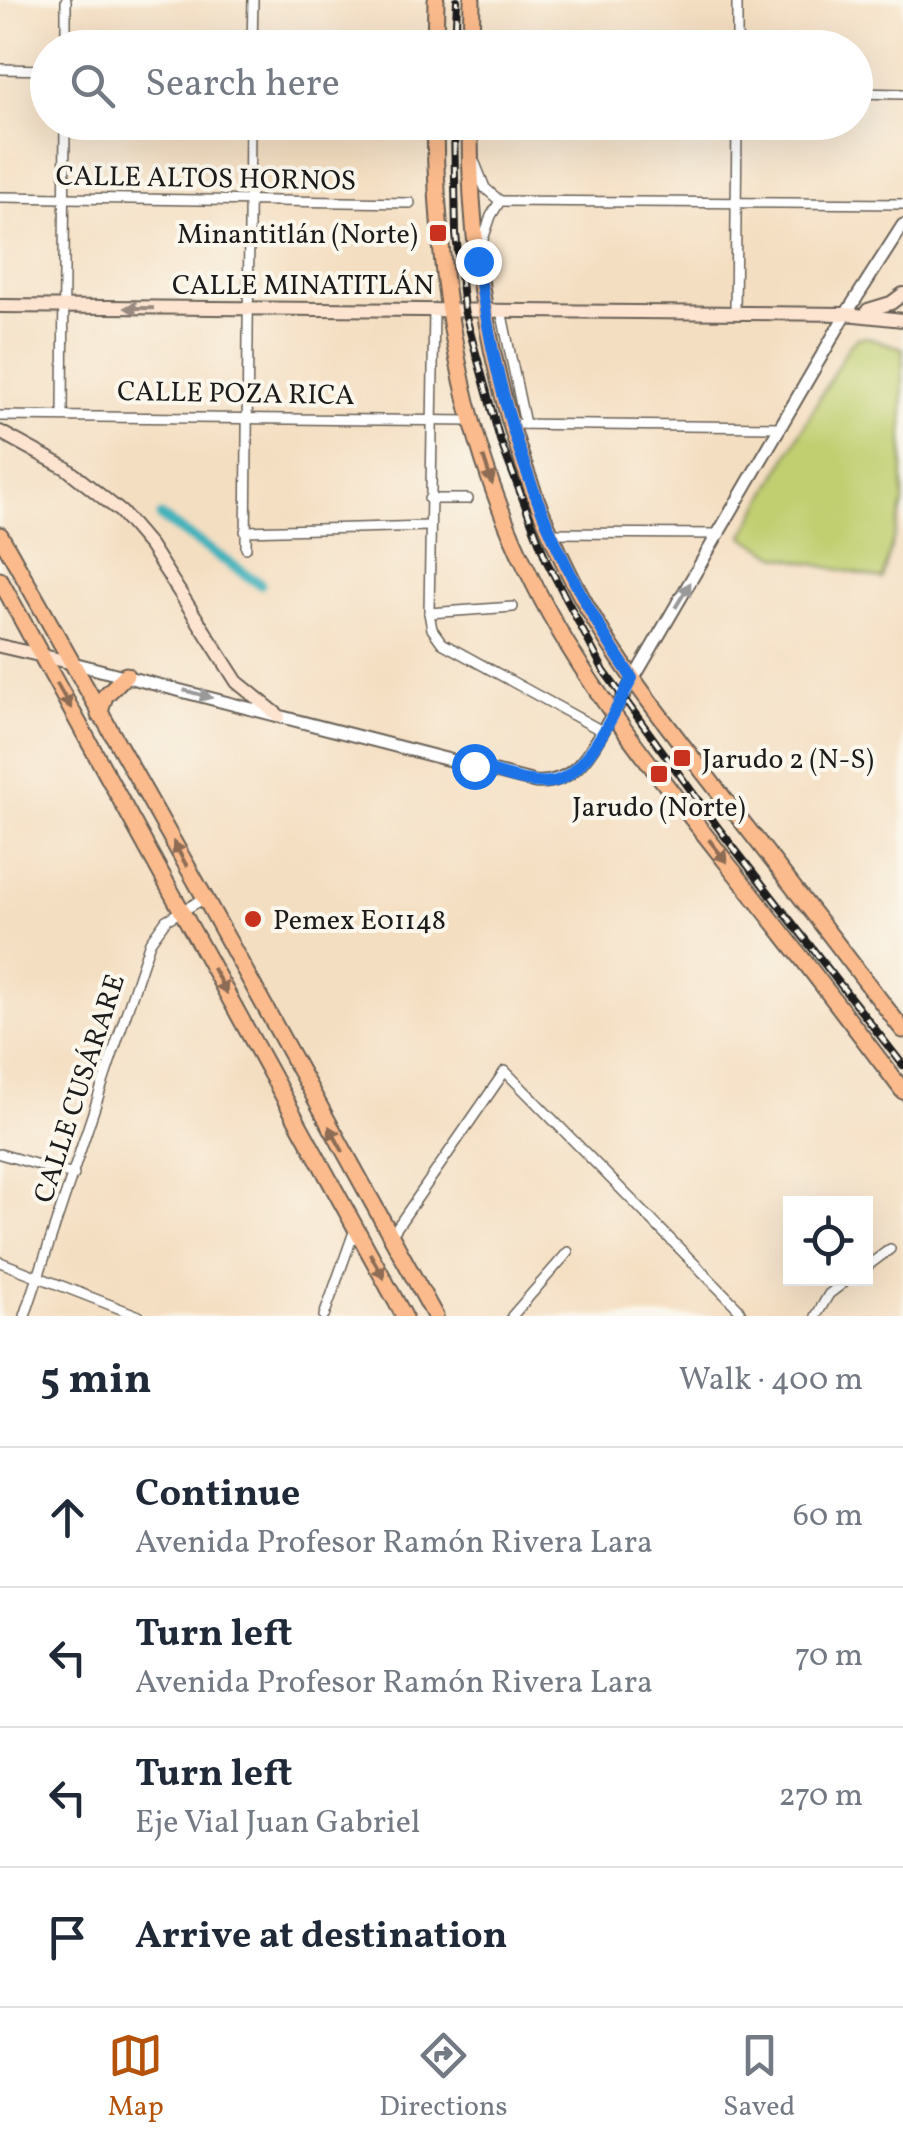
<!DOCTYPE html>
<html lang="en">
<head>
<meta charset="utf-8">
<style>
	:root { --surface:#fff; --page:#f6f6f7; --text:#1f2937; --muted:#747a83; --line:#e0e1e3; --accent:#b45309 }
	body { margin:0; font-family:Vollkorn,serif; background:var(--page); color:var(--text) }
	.controls { position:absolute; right:30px; bottom:30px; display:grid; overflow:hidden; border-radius:0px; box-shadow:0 10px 40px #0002 }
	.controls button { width:90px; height:90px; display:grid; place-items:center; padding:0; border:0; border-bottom:2px solid var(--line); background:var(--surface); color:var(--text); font:50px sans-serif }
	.stop { position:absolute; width:30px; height:30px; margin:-22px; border:8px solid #1a73e8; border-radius:50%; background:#fff }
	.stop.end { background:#1a73e8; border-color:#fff; box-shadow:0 2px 10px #0008 }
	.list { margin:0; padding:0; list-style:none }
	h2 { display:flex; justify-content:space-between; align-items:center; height:130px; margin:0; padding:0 40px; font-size:42px }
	h2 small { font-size:32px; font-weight:400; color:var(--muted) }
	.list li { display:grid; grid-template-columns:65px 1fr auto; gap:30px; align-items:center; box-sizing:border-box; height:140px; padding:0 40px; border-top:2px solid var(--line) }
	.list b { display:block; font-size:38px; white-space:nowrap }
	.list p { margin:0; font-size:32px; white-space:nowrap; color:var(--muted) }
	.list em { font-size:32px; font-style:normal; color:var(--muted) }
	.icon { flex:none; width:55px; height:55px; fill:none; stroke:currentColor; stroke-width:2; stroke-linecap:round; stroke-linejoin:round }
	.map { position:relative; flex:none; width:903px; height:1316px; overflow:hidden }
	.search { position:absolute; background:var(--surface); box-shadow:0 10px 40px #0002; left:30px; right:30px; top:30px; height:110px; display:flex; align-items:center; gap:25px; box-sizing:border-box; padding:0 35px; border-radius:55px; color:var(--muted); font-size:38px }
	.sheet { height:690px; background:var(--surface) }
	nav { display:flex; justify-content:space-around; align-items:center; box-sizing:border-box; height:140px; border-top:2px solid var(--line); background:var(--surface); font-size:28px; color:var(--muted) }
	nav a { display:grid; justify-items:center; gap:5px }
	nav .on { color:var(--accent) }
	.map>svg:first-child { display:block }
	.green { fill:#c1cf71; stroke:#6e7646; stroke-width:2.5 }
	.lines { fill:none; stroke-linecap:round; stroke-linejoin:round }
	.canal { stroke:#42b2bb; stroke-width:11 }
	.minor-casing { stroke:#686056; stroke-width:12 }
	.tertiary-casing { stroke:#686056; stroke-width:15 }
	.secondary-casing { stroke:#686056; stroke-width:16 }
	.primary-casing { stroke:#686056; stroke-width:19 }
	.minor { stroke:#fff; stroke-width:9 }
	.tertiary { stroke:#fff; stroke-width:11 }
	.secondary { stroke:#fde4d1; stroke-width:12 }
	.primary { stroke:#fbbb8c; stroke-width:15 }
	.rail-casing { stroke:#1c1c1c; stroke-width:8 }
	.rail { stroke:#fbf7ec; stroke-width:4; stroke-dasharray:11; stroke-linecap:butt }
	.oneway { fill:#988a80 }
	.oneway2 { fill:#8c6c54 }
	.oneway3 { fill:#999 }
	.route { stroke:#1a73e8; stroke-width:12 }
	.poi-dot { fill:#c8321e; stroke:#fbf7ec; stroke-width:4 }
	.labels { text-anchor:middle; stroke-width:8; stroke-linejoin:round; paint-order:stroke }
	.street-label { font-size:28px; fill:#1c1c1c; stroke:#fbf7ec }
	.poi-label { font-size:28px; fill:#1c1c1c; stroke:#fbf7ec; text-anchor:start }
</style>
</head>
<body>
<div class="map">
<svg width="903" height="1316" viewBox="0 0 903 1316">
	<rect width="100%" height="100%" fill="#fbf7ec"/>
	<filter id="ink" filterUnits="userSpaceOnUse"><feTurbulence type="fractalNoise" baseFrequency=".01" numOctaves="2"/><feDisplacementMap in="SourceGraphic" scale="20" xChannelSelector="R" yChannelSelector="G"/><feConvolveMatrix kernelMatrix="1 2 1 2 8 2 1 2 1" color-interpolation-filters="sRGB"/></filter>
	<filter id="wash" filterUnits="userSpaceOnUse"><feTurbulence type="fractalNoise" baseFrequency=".0048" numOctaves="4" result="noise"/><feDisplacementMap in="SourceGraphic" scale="40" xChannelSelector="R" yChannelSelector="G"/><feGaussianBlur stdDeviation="2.25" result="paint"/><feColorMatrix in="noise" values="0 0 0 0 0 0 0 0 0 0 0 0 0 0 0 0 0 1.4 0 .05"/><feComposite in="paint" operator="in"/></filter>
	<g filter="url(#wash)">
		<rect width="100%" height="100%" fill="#f4dec1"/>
		<polygon class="green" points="865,337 903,348 903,504 882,579 777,556 743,536 849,345 857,338"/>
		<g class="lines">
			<polyline class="canal" points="161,517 260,584"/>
		</g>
	</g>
	<g filter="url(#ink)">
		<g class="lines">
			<g class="minor-casing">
				<g id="minor">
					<polyline points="66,48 66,0"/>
					<polyline points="252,48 253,0"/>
					<polyline points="737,48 737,0"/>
					<polyline points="0,69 48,70"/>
					<polyline points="856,93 903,94"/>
					<polyline points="475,163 485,188 500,201"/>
					<polyline points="0,197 410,203"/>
					<polyline points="500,201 903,204"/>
					<polyline points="480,248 491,216 500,201"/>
					<polyline points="434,309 429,613 432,629 442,643 602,731"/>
					<polyline points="501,310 525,424"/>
					<polyline points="735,313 737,122"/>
					<polyline points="63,415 65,122"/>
					<polyline points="0,416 471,421"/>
					<polyline points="510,424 782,427"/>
					<polyline points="429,499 468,499"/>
					<polyline points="245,531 429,526"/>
					<polyline points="550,533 720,534"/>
					<polyline points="246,548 250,122"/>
					<polyline points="429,613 513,607"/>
					<polyline points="0,1154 74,1175"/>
					<polyline points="391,1236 505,1071 738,1308 742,1316"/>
					<polyline points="0,1262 139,1316"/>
					<polyline points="866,1267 890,1249"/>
					<polyline points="25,1316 150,942 166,920 205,898"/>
					<polyline points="324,1316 355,1229"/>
					<polyline points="512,1316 568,1252"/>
					<polyline points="816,1316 829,1294 850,1278"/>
				</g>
			</g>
			<g class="tertiary-casing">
				<path id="tertiary" d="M69,662l466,120c44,3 58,-37 78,-68l233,-400 57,-89"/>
			</g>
			<g class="secondary-casing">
				<g id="secondary">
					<polyline points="0,306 846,314 903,320"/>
					<polyline points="868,310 891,303 903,294"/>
					<polyline points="0,432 66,468 121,512 150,546 237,682 279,716"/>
					<polyline points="0,646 69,662"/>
				</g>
			</g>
			<g class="primary-casing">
				<g id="primary">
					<polyline points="435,48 436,0"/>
					<polyline points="471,48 472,0"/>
					<path d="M435,122c1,160 26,318 99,462 50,101 124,191 193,279 60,75 118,151 176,228"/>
					<path d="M470,122c-1,155 29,310 98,449 40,82 98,153 154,225 61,77 121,156 181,234"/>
					<polyline points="0,535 205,898 435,1316"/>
					<polyline points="0,580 404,1316"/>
					<polyline points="99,715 105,696 126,675"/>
				</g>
			</g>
			<use href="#minor" class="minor"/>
			<use href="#tertiary" class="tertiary"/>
			<use href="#secondary" class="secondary"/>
			<use href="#primary" class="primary"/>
			<g class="rail-casing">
				<g id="rail">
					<polyline points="455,48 457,0"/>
					<polyline points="454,122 456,234 464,310 500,440 547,562 604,671 720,830 903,1065"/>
				</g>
			</g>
			<use href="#rail" class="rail"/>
		</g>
		<defs><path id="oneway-solid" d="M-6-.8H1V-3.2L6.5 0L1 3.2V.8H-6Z" transform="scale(2.5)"/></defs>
		<use class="oneway" href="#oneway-solid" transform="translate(139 308) rotate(-179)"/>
		<g class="oneway2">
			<use href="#oneway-solid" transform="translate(488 471) rotate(72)"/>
			<use href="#oneway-solid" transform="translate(64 696) rotate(60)"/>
			<use href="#oneway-solid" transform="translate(718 851) rotate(52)"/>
			<use href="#oneway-solid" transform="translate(180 854) rotate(-119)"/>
			<use href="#oneway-solid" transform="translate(220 981) rotate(61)"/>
			<use href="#oneway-solid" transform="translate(336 1139) rotate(-119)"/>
			<use href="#oneway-solid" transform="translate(377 1266) rotate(61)"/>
		</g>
		<g class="oneway3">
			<use href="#oneway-solid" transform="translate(683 595) rotate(-59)"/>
			<use href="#oneway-solid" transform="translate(198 694) rotate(15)"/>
		</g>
	</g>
	<g class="lines" filter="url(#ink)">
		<path class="route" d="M474,766c23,6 53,19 77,16 35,-4 66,-75 81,-104 -87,-128 -135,-263 -154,-417"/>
	</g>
	<g class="poi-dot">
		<rect x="428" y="223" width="20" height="20" rx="5"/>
		<rect x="672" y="748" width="20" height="20" rx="5"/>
		<rect x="649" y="764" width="20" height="20" rx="5"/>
		<circle cx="253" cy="919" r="10"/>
	</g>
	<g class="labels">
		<g class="street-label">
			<text transform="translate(206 177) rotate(1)" y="10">CALLE ALTOS HORNOS</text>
			<text x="303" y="294">CALLE MINATITLÁN</text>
			<text transform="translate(236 392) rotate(1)" y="10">CALLE POZA RICA</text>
			<text transform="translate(78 1088) rotate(-72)" y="10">CALLE CUSÁRARE</text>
		</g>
		<g class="poi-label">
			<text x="418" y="243" text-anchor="end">Minantitlán (Norte)</text>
			<text x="702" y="768">Jarudo 2 (N-S)</text>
			<text x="659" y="816" text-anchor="middle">Jarudo (Norte)</text>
			<text x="273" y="929">Pemex E01148</text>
		</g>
	</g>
</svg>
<div class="controls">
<button><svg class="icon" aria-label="locate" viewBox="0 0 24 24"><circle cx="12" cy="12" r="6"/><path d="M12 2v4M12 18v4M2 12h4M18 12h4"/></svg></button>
</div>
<div class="stop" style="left:474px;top:766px"></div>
<div class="stop end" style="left:478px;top:261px"></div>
<div class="search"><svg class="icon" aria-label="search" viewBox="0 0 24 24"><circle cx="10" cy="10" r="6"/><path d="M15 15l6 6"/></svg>Search here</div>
</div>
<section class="sheet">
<h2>5 min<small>Walk · 400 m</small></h2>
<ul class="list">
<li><svg class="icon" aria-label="ahead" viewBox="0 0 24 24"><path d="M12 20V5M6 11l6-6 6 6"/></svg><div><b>Continue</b><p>Avenida Profesor Ramón Rivera Lara</p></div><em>60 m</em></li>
<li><svg class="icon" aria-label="left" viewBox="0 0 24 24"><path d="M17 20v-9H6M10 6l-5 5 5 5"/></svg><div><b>Turn left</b><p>Avenida Profesor Ramón Rivera Lara</p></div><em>70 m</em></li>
<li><svg class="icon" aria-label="left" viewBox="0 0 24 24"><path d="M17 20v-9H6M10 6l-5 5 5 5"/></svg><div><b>Turn left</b><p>Eje Vial Juan Gabriel</p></div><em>270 m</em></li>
<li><svg class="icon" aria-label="arrive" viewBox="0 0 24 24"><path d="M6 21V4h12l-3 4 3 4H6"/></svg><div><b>Arrive at destination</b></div></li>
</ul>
</section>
<nav>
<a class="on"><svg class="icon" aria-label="map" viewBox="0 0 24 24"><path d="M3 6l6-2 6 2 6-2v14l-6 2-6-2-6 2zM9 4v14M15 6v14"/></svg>Map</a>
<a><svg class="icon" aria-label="directions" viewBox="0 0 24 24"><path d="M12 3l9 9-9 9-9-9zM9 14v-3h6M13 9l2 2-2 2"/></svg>Directions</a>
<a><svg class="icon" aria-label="saved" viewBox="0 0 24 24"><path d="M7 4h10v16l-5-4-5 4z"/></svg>Saved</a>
</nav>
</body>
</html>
